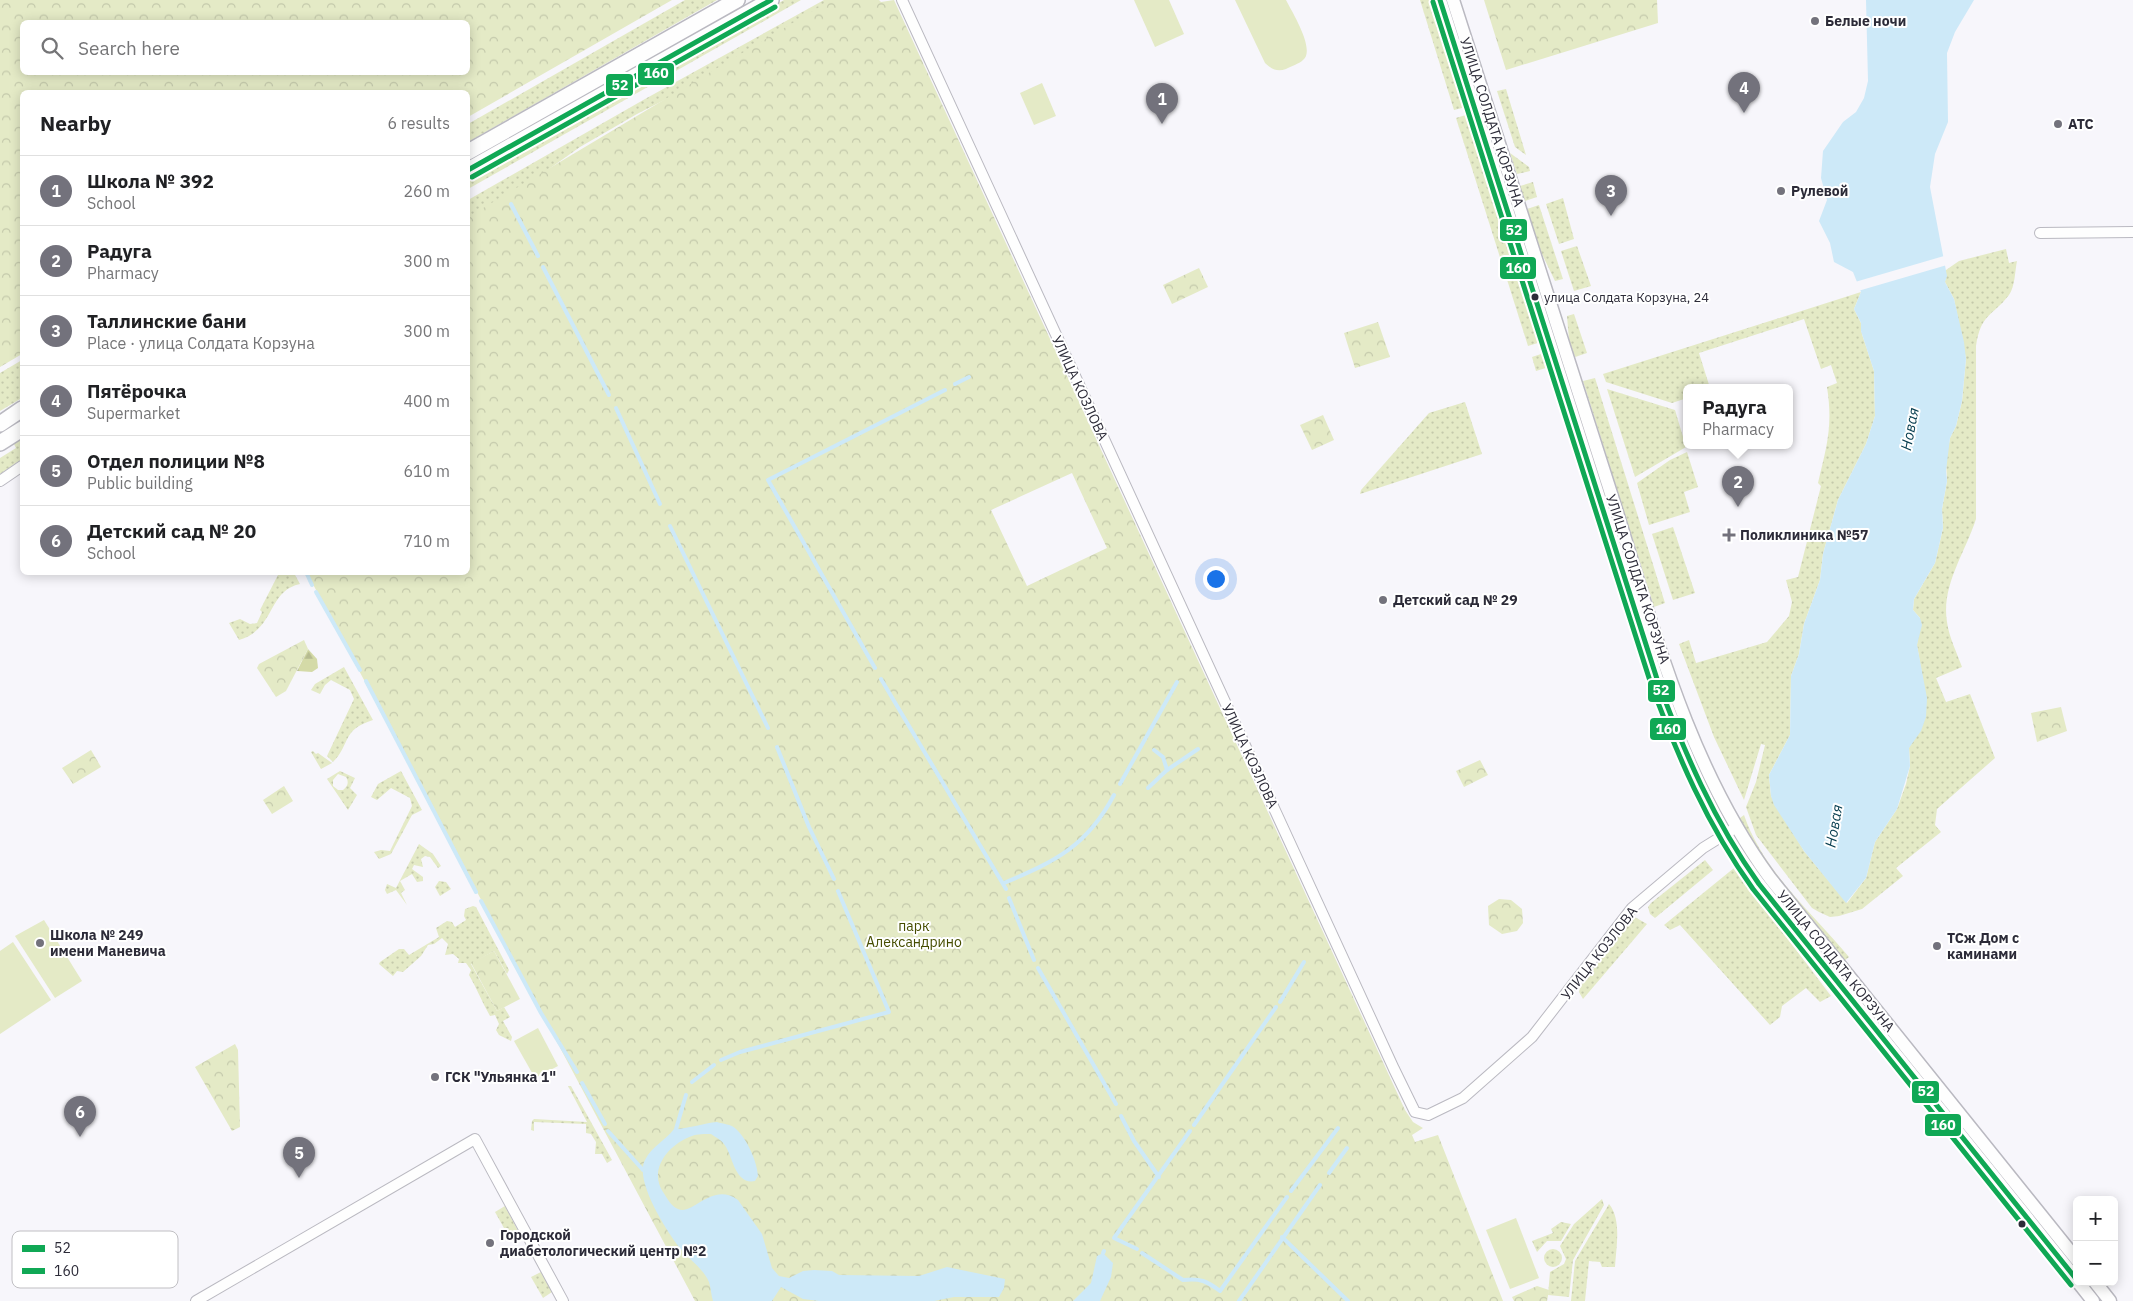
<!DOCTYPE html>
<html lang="en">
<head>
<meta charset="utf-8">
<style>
	:root { --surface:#fff; --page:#f2f2f2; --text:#202124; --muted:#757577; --line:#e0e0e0; --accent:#73727c }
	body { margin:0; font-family:"IBM Plex Sans",sans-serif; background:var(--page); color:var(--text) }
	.controls { position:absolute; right:15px; bottom:15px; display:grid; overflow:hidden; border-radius:8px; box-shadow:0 2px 12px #0003 }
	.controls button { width:45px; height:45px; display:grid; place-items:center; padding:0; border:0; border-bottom:1px solid var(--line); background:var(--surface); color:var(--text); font:25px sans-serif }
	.you { position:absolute; left:1215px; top:578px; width:18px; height:18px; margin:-12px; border:4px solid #fff; border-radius:50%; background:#1a73e8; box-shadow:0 0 0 8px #1a73e833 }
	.badge { display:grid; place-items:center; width:32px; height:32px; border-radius:50%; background:var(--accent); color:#fff; font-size:16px; font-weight:700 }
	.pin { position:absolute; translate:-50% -41px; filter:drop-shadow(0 1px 2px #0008) }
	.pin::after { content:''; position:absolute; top:26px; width:18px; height:15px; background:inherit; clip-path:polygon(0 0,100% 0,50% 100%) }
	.popup { position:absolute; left:1683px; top:384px; width:110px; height:65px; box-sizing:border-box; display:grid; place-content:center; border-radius:8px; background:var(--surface); filter:drop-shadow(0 1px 4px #0005); font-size:16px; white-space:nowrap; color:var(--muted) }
	.popup b { font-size:19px; color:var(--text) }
	.popup::after { content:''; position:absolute; left:50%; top:100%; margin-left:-10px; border:10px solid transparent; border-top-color:var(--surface) }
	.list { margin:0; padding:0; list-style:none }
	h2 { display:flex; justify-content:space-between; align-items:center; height:65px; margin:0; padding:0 20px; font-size:21px }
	h2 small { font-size:16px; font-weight:400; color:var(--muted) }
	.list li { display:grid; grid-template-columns:32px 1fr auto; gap:15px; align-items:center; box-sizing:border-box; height:70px; padding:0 20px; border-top:1px solid var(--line) }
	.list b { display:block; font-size:19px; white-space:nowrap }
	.list p { margin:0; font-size:16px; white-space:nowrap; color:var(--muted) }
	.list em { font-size:16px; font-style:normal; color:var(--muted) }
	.icon { flex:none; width:28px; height:28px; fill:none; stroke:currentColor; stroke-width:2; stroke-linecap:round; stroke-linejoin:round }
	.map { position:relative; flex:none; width:2133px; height:1301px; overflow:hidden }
	.search { position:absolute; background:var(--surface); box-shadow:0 2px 12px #0003; left:20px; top:20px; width:450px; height:55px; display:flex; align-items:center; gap:12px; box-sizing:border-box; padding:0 18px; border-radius:8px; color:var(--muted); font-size:19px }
	.panel { position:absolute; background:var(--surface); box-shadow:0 2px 12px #0003; left:20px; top:90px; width:450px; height:485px; border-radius:8px }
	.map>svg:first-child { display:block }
	.grass { fill:url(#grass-dots); fill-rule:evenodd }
	.forest { fill:url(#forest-firs) }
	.park { fill:url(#park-crowns); fill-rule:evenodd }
	.garden { fill:#e4eac6 }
	.water { fill:#cde9f8 }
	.pier { fill:#f7f6fb }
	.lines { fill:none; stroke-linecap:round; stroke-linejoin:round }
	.stream { stroke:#cde9f8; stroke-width:4 }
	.minor-casing { stroke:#bab9c1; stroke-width:12 }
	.tertiary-casing { stroke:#bab9c1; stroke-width:15 }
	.secondary-casing { stroke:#bab9c1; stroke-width:18 }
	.minor { stroke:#fefefe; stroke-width:10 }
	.tertiary { stroke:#fefefe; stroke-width:12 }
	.secondary { stroke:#fefefe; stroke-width:15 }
	.bus-1-casing { stroke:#fff; stroke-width:9 }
	.bus-2-casing { stroke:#fff; stroke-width:9 }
	.bus-1 { stroke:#10a855; stroke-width:5 }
	.bus-2 { stroke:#10a855; stroke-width:5 }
	.poi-dot { fill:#73727c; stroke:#fff; stroke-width:2 }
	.bus-dot { fill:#2c2b38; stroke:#fff; stroke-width:2 }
	.labels { text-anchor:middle; stroke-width:4; stroke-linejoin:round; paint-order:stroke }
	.bus-label { font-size:13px; fill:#2c2b38; stroke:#fff; text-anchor:start }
	.poi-label { font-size:14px; font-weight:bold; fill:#2c2b38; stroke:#fff; text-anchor:start }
	.street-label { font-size:14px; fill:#2c2b38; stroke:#fff }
	.park-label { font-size:14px; fill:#464d00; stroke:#fff }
	.water-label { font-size:15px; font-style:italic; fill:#0a4052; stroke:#fff }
	.key { fill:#fff; stroke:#c0bfc3; stroke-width:1 }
	.key-label { font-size:14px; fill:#2c2b38 }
	.line-badge { stroke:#fff; stroke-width:2 }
	.badge-label { font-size:14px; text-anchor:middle; font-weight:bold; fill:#fff }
</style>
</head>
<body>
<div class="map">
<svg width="2133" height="1301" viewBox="0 0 2133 1301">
	<defs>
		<pattern id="grass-dots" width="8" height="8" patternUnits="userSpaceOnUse" patternTransform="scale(1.25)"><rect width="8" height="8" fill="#e4eac6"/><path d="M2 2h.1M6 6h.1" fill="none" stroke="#c4c9ab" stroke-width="1.8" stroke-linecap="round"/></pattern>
		<pattern id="forest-firs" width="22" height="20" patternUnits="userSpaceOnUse" patternTransform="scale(1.25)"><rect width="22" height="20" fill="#d4daa7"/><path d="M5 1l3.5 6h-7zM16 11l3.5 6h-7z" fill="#b6bb90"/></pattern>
		<pattern id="park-crowns" width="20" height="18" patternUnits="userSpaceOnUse" patternTransform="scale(1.25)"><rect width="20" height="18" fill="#e4eac6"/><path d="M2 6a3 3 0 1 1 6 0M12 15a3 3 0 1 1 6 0" fill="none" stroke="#c4c9ab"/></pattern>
	</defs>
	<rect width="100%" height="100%" fill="#f7f6fb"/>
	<g class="grass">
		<polygon points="685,0 717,0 468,142 468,124"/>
		<polygon points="784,0 801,0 468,189 468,178"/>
		<polygon points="824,0 861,0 637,114 580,147 505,200 468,222 468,200 645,99"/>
		<polygon points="1420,0 1432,0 1466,107 1454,110"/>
		<polygon points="1506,89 1526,155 1515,147 1497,91"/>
		<polygon points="1469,114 1541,342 1528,346 1456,118"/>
		<polygon points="1510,153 1529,167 1530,171 1517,174"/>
		<polygon points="1533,182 1537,197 1525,201 1520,186"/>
		<polygon points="1563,198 1574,239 1559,244 1546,204"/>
		<polygon points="1539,205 1563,279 1555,281 1541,252 1527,209"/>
		<polygon points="1577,246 1591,286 1574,291 1561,251"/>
		<path d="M2006,249l3,14 8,-2c-2,9 -2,26 -8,34 -17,22 -28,18 -33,51v173c-11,34 -35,67 -29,103 2,15 10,31 15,45l-26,11 10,24 24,-8 25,64 -58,51 -2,16 6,7 -45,36 7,8 -41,33 -23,7 -9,1 -11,-5 -7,-4 -56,-73 -10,-28 10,-25 9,-37 -4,-1 -17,56 -30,-63 -35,-93 10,-4 7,23 71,-21 22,-26 3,-14 -6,-22 12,-3 23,-91 -3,-3c9,-38 15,-57 9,-96l10,-4 -6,-18 -10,4 -17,-50 -105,34 11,35h-23v10l-15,5 -66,-21 -3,-8 258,-82 -7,17 7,14v8l13,40 1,45 -9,28 -28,56 -15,54 -3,26 -16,44 -5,30 -8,22 -1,59 -21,40 2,21 33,55 43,52 19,-25 9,-36 22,-33 9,-25 4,-18 -1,-18 15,-61 -7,-42 3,-27 -7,-8 1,-11 21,-36 8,-35 -1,-19 5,-28 -1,-20 4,-23 6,-12 6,-25 4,-42 -12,-60 -9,-17 1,-12 13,-9z"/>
		<polygon points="1574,314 1587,353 1575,357 1569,340 1567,316"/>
		<polygon points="1544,353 1549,367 1536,371 1532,357"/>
		<polygon points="22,360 22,398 0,411 0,373"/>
		<polygon points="1595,378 1665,603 1654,607 1583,381"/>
		<polygon points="1607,389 1675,410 1686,447 1635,477"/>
		<polygon points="1465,402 1482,454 1360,494 1361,490 1429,413"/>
		<polygon points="22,436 22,459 0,474 0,458 16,448 13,442"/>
		<polygon points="1687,452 1698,487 1684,492 1690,512 1649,525 1637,483 1670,460"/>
		<polygon points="1673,527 1695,593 1673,600 1652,534"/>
		<path d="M279,573h15l6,11c-33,7 -24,45 -61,56l-10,-17 11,-4 10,5 7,-1 5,-11 -2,-2z"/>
		<path d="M344,667l29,53c-32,10 -22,24 -40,42l-6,-6 27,-57 -4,-9 -19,-10 -6,5 -5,9 -9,-4 4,-6z"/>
		<polygon points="313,751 316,754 318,753 332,763 321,769 311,752"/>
		<path d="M340,771l15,7 -5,10 7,7 -9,15 -21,-31zM338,774l8,3c3,5 2,9 -3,13h-5l-5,-4v-6z"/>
		<polygon points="401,771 422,810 412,815 391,854 379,859 374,852 381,850 390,851 412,806 410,798 391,788 377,800 371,797 378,784"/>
		<path d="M1744,815c19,56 68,98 105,142l-5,4 -41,-47 -67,-93z"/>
		<polygon points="419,844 433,854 441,866 438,868 430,857 425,856 421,859 423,867 414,865 412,869 423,877 423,881 417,882 412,874 400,881 405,890 401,893 407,905 396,890 387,894 385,890 387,884 396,888"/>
		<polygon points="1705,860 1713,870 1655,918 1650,914 1648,907 1651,903"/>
		<polygon points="1734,868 1831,996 1820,1002 1806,988 1782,1006 1780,1017 1770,1025 1680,925 1670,930 1664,925"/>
		<polygon points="439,881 446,882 451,889 440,896 435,887"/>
		<path d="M473,906l3,1 33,63 -2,4 -13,-23 -23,13 26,47 7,-4 6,10 -7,4 9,16 -1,4 -12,-6 -3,-5 3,-6 -4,-9 -5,1c-8,-14 -13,-27 -21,-41l2,-5 -5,-7h-8l1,-4 -6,-5 -8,1 3,-11 -6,-6 -8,6 -6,1 -7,11 -18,16 -6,-1 -4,5 -14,-12 1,-2 19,-13h5l5,6 30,-18 -3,-9 11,-7 5,1 3,5 11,-7 -2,-4 1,-7z"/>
		<polygon points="1633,916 1647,924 1583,999 1579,992 1580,987"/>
		<polygon points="568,1086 571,1086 612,1160 607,1163 602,1154 595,1154 596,1142 591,1134 586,1133 586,1124 534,1122 534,1131 531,1130 532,1121 534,1119 587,1122"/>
		<polygon points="1602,1199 1604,1205 1573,1260 1569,1297 1548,1295 1550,1272 1564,1264 1566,1259 1560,1246 1574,1224"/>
		<path d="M1609,1204c13,16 7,43 6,63h-13l-2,-5 -11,-1 -4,40h-14l4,-40z"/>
		<polygon points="505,1206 518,1231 509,1237 495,1212"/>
		<polygon points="1561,1222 1571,1224 1561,1241 1547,1241 1537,1252 1532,1241 1553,1233 1551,1229"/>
		<circle cx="1553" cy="1258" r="9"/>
		<polygon points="541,1272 552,1292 543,1298 531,1277"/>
	</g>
	<polygon class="forest" points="308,649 317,659 318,668 312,672 297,671"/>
	<g class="park">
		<path d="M0,0h672l-204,117v-25h-446v262l-22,13zM22,22h446v50h-446z"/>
		<path d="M831,0h48l2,2 13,-2 511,1110 8,12 10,6 -11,7 3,7 23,-7 65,166h-808l-388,-728 161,-1v-355zM1072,473l35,75 -80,38 -36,-76z"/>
		<polygon points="1484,0 1657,0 1658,23 1506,70"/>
		<polygon points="1199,268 1208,287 1172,304 1163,285"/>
		<polygon points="1378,322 1390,357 1355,368 1344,333"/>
		<polygon points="1323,415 1334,440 1312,450 1300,425"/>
		<polygon points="304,640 308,649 286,691 276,697 257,668 259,664"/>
		<polygon points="2061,707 2067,731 2037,742 2031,713"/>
		<polygon points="91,750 101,767 73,784 62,768"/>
		<polygon points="1480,760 1488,775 1464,787 1456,771"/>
		<polygon points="284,786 293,801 272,814 263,800"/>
		<polygon points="1499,899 1511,900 1522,909 1523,923 1517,931 1502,934 1489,925 1488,906"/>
		<polygon points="494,951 520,999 497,1011 471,963"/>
		<polygon points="235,1044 238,1050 240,1127 232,1131 195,1067"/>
		<polygon points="1537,1286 1549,1290 1547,1301 1514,1301 1512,1297"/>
	</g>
	<g class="garden">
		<polygon points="1134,0 1169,0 1184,34 1155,47"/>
		<path d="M1235,0h51c6,12 30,50 17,60 -4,4 -12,6 -17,9 -9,3 -15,0 -21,-6z"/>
		<polygon points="1042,83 1056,116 1034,125 1020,93"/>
		<polygon points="44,920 82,981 55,998 15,936"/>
		<polygon points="13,942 51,1000 0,1034 0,951"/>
		<polygon points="538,1028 558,1066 535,1078 514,1041"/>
		<polygon points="1516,1218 1539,1278 1510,1289 1486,1230"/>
	</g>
	<g class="water">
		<polygon points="1866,0 1974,0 1955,32 1947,53 1948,122 1935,154 1930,187 1947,276 1945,282 1954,299 1964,342 1966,359 1962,401 1956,426 1950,438 1946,471 1947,481 1942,509 1943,528 1935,563 1914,599 1913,610 1920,618 1922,625 1917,645 1927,698 1926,717 1921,731 1909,748 1910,766 1897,809 1875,842 1866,878 1846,903 1804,851 1774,805 1771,796 1769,775 1790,735 1791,676 1799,654 1804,624 1820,580 1823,554 1838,500 1866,444 1875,416 1874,371 1861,331 1861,323 1854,309 1861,292 1853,272 1834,262 1830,243 1819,221 1827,200 1821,178 1823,151 1843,122 1856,112 1864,98 1868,81"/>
		<path d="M717,1122c6,2 14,2 19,7 11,10 21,32 22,47l-3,5c-19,4 -22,-22 -29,-34 -3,-6 -9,-9 -15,-13 -6,0 -14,0 -19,2 -23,8 -44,33 -29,56 4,6 8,14 15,17 15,7 34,-28 60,-9l24,34 10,34 7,8 10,2 14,-7 11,-1 18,1 7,4 80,1 28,-9 58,12 -1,9 -5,9h-45l-20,4h-115l-16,-2 -22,-12 -9,14h-59c-2,-6 -2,-13 -4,-19 -6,-14 -21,-23 -30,-35 -13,-17 -45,-67 -34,-87 7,-14 21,-20 29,-31 9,1 30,-6 43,-7z"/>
		<polygon points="1103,1253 1113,1263 1111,1277 1100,1301 1073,1301 1091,1283 1097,1256"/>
	</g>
	<polygon class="pier" points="1944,256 1947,265 1858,291 1855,282"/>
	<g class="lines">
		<g class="stream">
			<polyline points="511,204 538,256"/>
			<polyline points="543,267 609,395"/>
			<polyline points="955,384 969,377"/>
			<polyline points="616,408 660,504"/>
			<polyline points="670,526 768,728"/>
			<polyline points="306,572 312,585"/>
			<polyline points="316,592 360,670"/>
			<polyline points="875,668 768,480 945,390"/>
			<polyline points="881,679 1006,889"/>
			<polyline points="366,681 476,892"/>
			<polyline points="777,747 809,827 834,879"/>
			<polyline points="1154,750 1163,757 1167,770 1198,749"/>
			<polyline points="1120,784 1177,682"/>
			<polyline points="1148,788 1167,770"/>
			<path d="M1004,883c52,-22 83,-37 110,-88"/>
			<polyline points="1009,898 1034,960"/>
			<polyline points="481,901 541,1013 577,1072"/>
			<polyline points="1038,968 1116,1104"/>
			<polyline points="1280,1002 1304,962"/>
			<polyline points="721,1060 740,1052 889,1012 838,891"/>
			<polyline points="692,1082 714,1065"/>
			<polyline points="582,1083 605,1124"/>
			<polyline points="1121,1116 1134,1141 1159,1177"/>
			<polyline points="1194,1125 1276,1007"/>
			<polyline points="676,1129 686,1095"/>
			<polyline points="608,1131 643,1170"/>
			<polyline points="1329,1173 1347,1148"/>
			<polyline points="1291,1191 1338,1128"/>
			<polyline points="1282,1237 1348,1301"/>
			<polyline points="1137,1249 1114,1238 1190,1131"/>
			<polyline points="1103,1253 1104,1251"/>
			<path d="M1142,1253l41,27c17,-2 24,1 37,11l67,-94"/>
			<polyline points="1239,1301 1320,1185"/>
		</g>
		<g class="minor-casing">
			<g id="minor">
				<polyline points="902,0 1394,1069 1415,1112 1428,1115 1463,1098 1532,1037 1632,908 1703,848 1732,830"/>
				<polyline points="2040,233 2133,232"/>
				<polyline points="0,481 22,466"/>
				<polyline points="196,1301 475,1139 563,1301"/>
			</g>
		</g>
		<g class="tertiary-casing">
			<g id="tertiary">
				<path d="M1440,0l217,679c26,73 55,143 102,205l318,396"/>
				<path d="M1453,0c51,161 103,322 155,484 43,134 77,278 162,394l307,382"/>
				<polyline points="2078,1282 2093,1301"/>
				<polyline points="2095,1282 2110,1301"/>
			</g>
		</g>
		<g class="secondary-casing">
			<g id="secondary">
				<polyline points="468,152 737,0"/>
				<polyline points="468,170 771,0"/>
				<polyline points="0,424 22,409"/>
				<polyline points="0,443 22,429"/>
			</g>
		</g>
		<use href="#minor" class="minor"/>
		<use href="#tertiary" class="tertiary"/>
		<use href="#secondary" class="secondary"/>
		<g class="bus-1-casing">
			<g id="bus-1">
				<path d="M1440,0l217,679c27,73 57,142 102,205l318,396"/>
				<polyline points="468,170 771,0"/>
			</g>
		</g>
		<g class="bus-2-casing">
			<g id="bus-2">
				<path d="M1433,2l217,679c27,74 57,144 103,208l318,396"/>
				<polyline points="472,177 775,7"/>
			</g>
		</g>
		<use href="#bus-1" class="bus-1"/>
		<use href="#bus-2" class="bus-2"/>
	</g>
	<g class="poi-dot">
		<circle cx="1815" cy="21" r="5"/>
		<circle cx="2058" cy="124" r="5"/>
		<circle cx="1781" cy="191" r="5"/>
		<path d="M1726.5 527.5h5v5h5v5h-5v5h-5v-5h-5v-5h5z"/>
		<circle cx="1383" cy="600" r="5"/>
		<circle cx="40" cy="943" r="5"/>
		<circle cx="1937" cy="946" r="5"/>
		<circle cx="435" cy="1077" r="5"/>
		<circle cx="490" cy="1243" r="5"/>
	</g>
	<g class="bus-dot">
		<circle cx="1535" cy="297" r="4.5"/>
		<circle cx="2022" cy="1224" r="4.5"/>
	</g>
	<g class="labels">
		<g class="bus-label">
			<text x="1544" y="302">улица Солдата Корзуна, 24</text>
		</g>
		<g class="poi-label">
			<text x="1825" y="26">Белые ночи</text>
			<text x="2068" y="129">АТС</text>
			<text x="1791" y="196">Рулевой</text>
			<text x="1740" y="540">Поликлиника №57</text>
			<text x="1393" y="605">Детский сад № 29</text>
			<text x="50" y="940">Школа № 249<tspan x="50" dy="16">имени Маневича</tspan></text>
			<text x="1947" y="943">ТСж Дом с<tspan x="1947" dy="16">каминами</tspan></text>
			<text x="445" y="1082">ГСК "Ульянка 1"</text>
			<text x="500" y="1240">Городской<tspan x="500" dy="16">диабетологический центр №2</tspan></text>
		</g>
		<g class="street-label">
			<text transform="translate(1492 122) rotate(72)" y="5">УЛИЦА СОЛДАТА КОРЗУНА</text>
			<text transform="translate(1080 388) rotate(65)" y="5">УЛИЦА КОЗЛОВА</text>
			<text transform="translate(1638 579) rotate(72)" y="5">УЛИЦА СОЛДАТА КОРЗУНА</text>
			<text transform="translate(1250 756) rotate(65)" y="5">УЛИЦА КОЗЛОВА</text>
			<text transform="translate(1599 953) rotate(-52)" y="5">УЛИЦА КОЗЛОВА</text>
			<text transform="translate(1836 961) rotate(51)" y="5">УЛИЦА СОЛДАТА КОРЗУНА</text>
		</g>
		<g class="park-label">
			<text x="914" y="931">парк<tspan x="914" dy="16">Александрино</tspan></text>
		</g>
		<g class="water-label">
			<text transform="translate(1910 429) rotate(-79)" y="5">Новая</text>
			<text transform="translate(1834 826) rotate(-80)" y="5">Новая</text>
		</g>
	</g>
	<rect x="12" y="1231" width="166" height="57" rx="8" class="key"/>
	<rect x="22" y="1245" width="23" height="7" fill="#10a855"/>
	<rect x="22" y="1268" width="23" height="6" fill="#10a855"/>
	<g class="key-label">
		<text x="54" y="1253">52</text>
		<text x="54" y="1276">160</text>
	</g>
	<g class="line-badge">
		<rect x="637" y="62" width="38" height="24" rx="5" fill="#10a855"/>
		<rect x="605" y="73" width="29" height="24" rx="5" fill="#10a855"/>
		<rect x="1499" y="218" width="29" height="24" rx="5" fill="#10a855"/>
		<rect x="1499" y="256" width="38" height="24" rx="5" fill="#10a855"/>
		<rect x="1647" y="679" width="29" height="24" rx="5" fill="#10a855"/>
		<rect x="1649" y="717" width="38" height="24" rx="5" fill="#10a855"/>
		<rect x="1911" y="1080" width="29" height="24" rx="5" fill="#10a855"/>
		<rect x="1924" y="1113" width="38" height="24" rx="5" fill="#10a855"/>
	</g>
	<g class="badge-label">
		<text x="656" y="78">160</text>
		<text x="620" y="90">52</text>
		<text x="1514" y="235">52</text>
		<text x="1518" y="273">160</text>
		<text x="1661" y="695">52</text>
		<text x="1668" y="734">160</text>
		<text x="1926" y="1096">52</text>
		<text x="1943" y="1130">160</text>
	</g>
</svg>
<div class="controls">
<button>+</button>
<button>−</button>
</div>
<div class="you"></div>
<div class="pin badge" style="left:1162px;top:124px">1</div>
<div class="pin badge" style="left:1738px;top:507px">2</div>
<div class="popup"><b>Радуга</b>Pharmacy</div>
<div class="pin badge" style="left:1611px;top:216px">3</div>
<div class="pin badge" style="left:1744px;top:113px">4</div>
<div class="pin badge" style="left:299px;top:1178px">5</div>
<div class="pin badge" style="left:80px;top:1137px">6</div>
<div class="search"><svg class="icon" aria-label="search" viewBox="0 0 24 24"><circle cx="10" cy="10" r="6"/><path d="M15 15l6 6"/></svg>Search here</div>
<section class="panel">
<h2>Nearby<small>6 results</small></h2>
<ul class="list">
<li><span class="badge">1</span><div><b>Школа № 392</b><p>School</p></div><em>260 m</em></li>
<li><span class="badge">2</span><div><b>Радуга</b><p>Pharmacy</p></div><em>300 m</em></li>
<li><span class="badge">3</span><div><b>Таллинские бани</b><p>Place · улица Солдата Корзуна</p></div><em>300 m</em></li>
<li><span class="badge">4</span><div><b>Пятёрочка</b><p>Supermarket</p></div><em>400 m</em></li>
<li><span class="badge">5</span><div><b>Отдел полиции №8</b><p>Public building</p></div><em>610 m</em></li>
<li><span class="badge">6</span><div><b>Детский сад № 20</b><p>School</p></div><em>710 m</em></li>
</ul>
</section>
</div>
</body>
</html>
